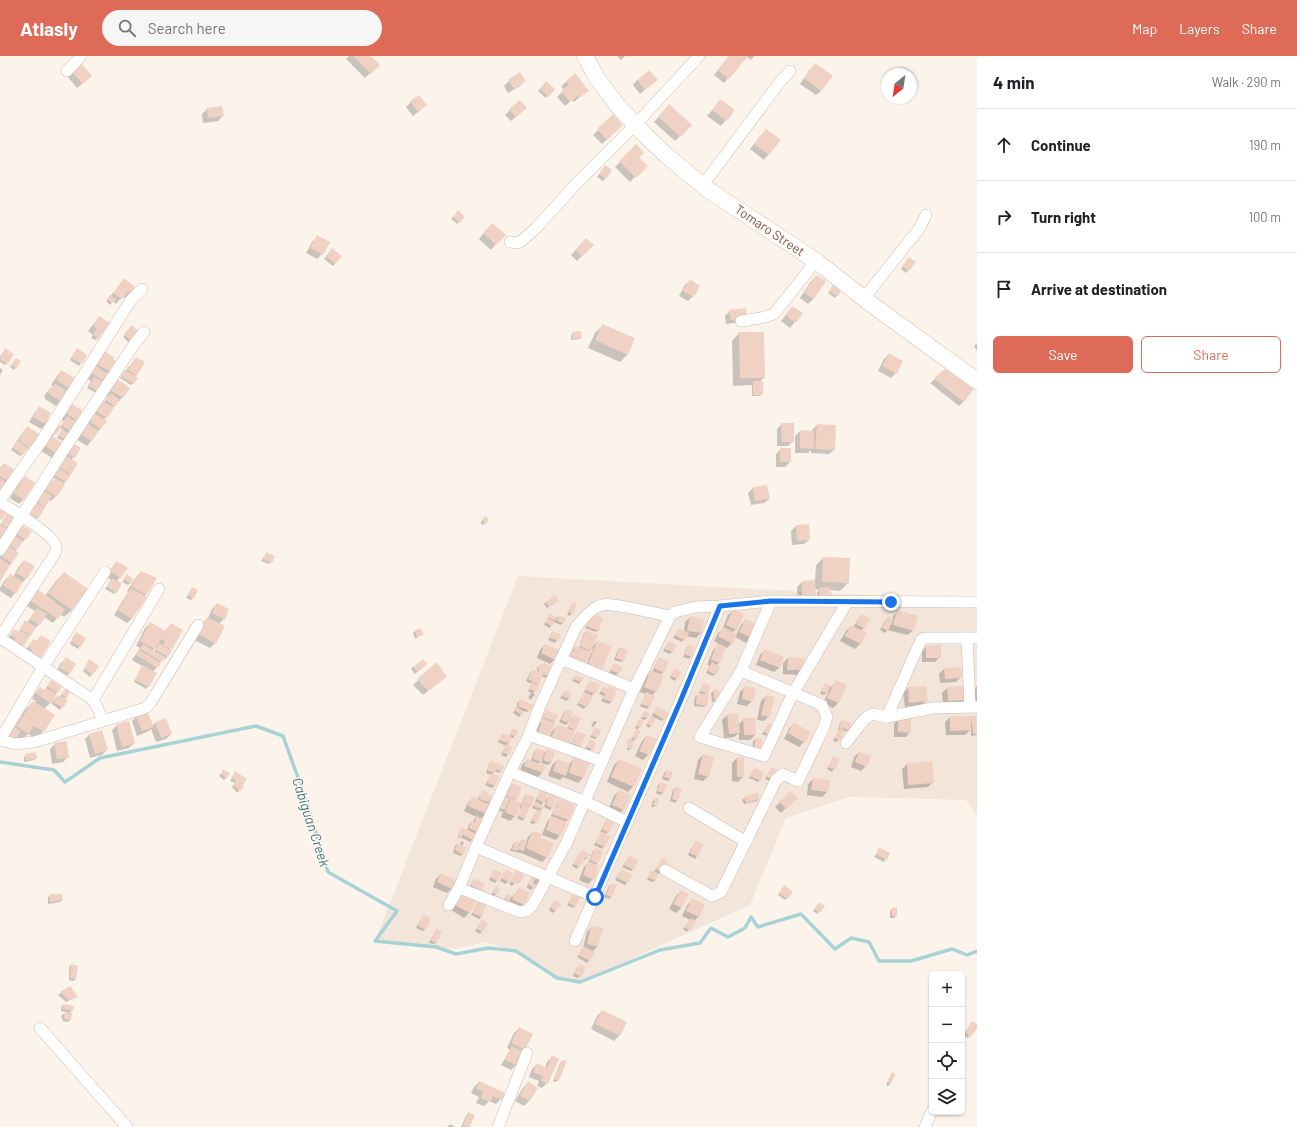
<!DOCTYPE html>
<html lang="en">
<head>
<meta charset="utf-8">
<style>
	:root { --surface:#fff; --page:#f6f6f6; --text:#202124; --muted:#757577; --line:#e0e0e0; --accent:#de6b58 }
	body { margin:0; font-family:Barlow,sans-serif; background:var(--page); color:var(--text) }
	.controls { position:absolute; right:12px; bottom:12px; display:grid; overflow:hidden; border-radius:6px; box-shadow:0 1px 3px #0004 }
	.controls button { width:36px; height:36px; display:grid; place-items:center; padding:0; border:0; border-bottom:1px solid var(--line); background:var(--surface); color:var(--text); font:20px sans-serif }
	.compass { position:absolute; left:881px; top:12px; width:36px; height:36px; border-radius:50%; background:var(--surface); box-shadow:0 1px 3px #0004; rotate:210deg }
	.stop { position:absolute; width:12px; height:12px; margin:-9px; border:3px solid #1a73e8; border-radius:50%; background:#fff }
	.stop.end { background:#1a73e8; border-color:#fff; box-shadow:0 1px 4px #0008 }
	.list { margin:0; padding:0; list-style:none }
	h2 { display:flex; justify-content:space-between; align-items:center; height:52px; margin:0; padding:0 16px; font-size:17px }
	h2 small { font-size:13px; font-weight:400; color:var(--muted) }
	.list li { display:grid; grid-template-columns:26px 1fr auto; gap:12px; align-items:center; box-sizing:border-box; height:72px; padding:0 16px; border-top:1px solid var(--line) }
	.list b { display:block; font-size:15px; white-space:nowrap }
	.list em { font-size:13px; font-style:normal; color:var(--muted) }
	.actions { display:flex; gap:8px; padding:12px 16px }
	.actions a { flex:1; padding:9px 0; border:1px solid var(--accent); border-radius:6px; text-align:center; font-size:14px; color:var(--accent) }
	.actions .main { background:var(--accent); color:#fff }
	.icon { flex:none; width:22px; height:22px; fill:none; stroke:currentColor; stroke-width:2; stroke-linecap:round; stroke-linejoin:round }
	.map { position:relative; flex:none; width:977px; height:1071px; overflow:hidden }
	header { display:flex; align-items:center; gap:24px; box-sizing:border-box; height:56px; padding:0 20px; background:var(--accent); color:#fff }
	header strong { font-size:19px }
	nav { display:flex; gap:22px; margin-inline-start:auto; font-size:14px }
	.search { width:280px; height:36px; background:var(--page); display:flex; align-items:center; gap:10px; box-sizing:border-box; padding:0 14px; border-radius:22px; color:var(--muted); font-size:15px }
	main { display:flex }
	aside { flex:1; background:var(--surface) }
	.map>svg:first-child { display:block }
	.residential { fill:#f3e5da }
	.shadow { fill:#0003; fill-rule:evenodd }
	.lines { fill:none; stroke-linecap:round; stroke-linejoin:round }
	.stream { stroke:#a7d3d6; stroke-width:3.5 }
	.building { fill:#f0d2c4 }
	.street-casing { stroke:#cebcb1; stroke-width:12 }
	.secondary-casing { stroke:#d3bdb1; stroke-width:17 }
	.street { stroke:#fff; stroke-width:11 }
	.secondary { stroke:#fff; stroke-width:16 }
	.route { stroke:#1a73e8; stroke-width:5 }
	.labels { text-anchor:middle; stroke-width:3; stroke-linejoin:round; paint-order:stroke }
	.street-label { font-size:13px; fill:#765a4f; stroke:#fef8f2 }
	.water-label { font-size:14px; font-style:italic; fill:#42767a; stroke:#fef8f2 }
</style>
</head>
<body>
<header>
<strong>Atlasly</strong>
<div class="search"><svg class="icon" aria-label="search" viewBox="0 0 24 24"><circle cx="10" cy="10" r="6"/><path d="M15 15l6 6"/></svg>Search here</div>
<nav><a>Map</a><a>Layers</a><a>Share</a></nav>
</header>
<main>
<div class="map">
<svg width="977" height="1071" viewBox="0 0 977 1071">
	<rect width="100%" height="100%" fill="#fcf4eb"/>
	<polygon class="residential" points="518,520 977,545 977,760 966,744 849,741 786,762 750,849 580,926 557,922 516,895 485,886 455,893 375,885"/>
	<g class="shadow">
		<polygon points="349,0 370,0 379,9 365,22 346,3"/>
		<polygon points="617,0 625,0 621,4"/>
		<polygon points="729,0 746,0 724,27 714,19"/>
		<polygon points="746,0 754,0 751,4"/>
		<polygon points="810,13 821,35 816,39 800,28"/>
		<polygon points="72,15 86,24 77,32 67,20"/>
		<polygon points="520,18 524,25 520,30 508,37 504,30 509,25"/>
		<polygon points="575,19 582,39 574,46 572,44 565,50 557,41 564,34 561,30"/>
		<polygon points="637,24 657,24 640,38 633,29"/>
		<polygon points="546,26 554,33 546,42 538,35"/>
		<polygon points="720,45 734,54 721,70 707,60"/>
		<polygon points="411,46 421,54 413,60 406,51"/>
		<polygon points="222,51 223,60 218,65 203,67 202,58 207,53"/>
		<polygon points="510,54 521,57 511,65 505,59"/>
		<polygon points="664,55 691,69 675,85 654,66"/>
		<polygon points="613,60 622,69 602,88 593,79"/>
		<polygon points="761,79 779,85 764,104 750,93"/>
		<polygon points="636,90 638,102 646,110 630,126 615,111"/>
		<polygon points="603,113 611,114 603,125 597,121"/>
		<polygon points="458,156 464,161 457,168 451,163"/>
		<polygon points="487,173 504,179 491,194 479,183"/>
		<polygon points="317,181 322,198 317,203 306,197 312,186"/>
		<polygon points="586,183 592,189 577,205 571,199"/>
		<polygon points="330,196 335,208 333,210 324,203"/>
		<polygon points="907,204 915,206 906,217 901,213"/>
		<polygon points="816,220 825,226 813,243 808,248 800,242 811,225"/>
		<polygon points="124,224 130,237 125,242 123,240 116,248 113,245 110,249 106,245"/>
		<polygon points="690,225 693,240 688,245 679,240 685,229"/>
		<polygon points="834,228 843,231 835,242 828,237"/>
		<polygon points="792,251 801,258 790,272 781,265"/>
		<polygon points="730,255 741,266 726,268 725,260"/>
		<polygon points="99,261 102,276 96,284 91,282 93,279 88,275"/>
		<polygon points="603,269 628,298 620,306 588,292 595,277"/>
		<polygon points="132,271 139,277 129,287 123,281"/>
		<polygon points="573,277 581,281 579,283 571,284 571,279"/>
		<polygon points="739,277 764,322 759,326 762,338 760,340 752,340 752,329 733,330 732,285"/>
		<polygon points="977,287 977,295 974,290"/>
		<polygon points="102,295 116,306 96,337 87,332 91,325 86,322"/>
		<polygon points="3,296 7,307 5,309 0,306 0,301"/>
		<polygon points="75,296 81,307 79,310 70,304"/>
		<polygon points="889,298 896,317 891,322 878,315 884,303"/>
		<polygon points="136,302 136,319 134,321 133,327 131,329 120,322"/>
		<polygon points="16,303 20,306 14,314 10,311"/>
		<polygon points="0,312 3,314 0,319"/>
		<polygon points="61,315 69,332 66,335 61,345 56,350 45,343 45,342 44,341 46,337 53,330 51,329 57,320"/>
		<polygon points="935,323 964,345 959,350 930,327"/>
		<polygon points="113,329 129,332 122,342 112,352 104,364 105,365 100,373 87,390 76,383 89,359 104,346 108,341 106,339"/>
		<polygon points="40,351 47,362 46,368 41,373 29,366 35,356"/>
		<polygon points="63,352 83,358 64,386 57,382 63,373 60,372 52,381 56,397 52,402 40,394 52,379 48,377 60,371 64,365 58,361"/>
		<polygon points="782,368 793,385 788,390 777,390 777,373"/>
		<polygon points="817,369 834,394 829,398 811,397 811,394 808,397 795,397 795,380 800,375 812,376 812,374"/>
		<polygon points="28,371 30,391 20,400 11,394 23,376"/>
		<polygon points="69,389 74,401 71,404 70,418 56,440 51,445 49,444 37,462 32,467 24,462 38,437 55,423 50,420"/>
		<polygon points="781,393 790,406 785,411 776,411 776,398"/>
		<polygon points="4,408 15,415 0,438 0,412"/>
		<polygon points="25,421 24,443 19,448 10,442 20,426"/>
		<polygon points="753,432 769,443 764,447 751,449 748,437"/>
		<polygon points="6,460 16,463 0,482 0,469"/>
		<polygon points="483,464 485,467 483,469 480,467"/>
		<polygon points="796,470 809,484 804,488 792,489 791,475"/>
		<polygon points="18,471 25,483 23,486 22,485 15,495 18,497 0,524 0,496"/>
		<polygon points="267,497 271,506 269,508 261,505"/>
		<polygon points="823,502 849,503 848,527 840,535 830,534 819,543 817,536 819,534 815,533 815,538 810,543 798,544 797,531 802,526 815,525 816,509"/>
		<polygon points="24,505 26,522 11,542 0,535 0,532 5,524 10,519 13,521 19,510"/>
		<polygon points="116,506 120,521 117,525 116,536 114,538 105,533 111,524 106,520"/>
		<polygon points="141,516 146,538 132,562 127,567 114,559 128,536 127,535 136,521"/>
		<polygon points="64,517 72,554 64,561 60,558 53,567 44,561 39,568 18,594 6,584 14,574 18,577 23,568 27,567 35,555 25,549 32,539 45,540 56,525"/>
		<polygon points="127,519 133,524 128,529 122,526"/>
		<polygon points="192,532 193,542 191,544 186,542"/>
		<polygon points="547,546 555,547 547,552 544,548"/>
		<polygon points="573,547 572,557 570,560 567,558"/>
		<polygon points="217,548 228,554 224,563 219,568 215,587 210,592 194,584 202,567 208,562 212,553"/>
		<polygon points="733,554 736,573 732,577 736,579 741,569 746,564 751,582 746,587 735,581 732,587 727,592 725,591 720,606 716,610 715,618 713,620 706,617 710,610 707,609 713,594 719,588 714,585 718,577 722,574 728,559"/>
		<polygon points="898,555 913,574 908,579 887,574 885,577 880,574 886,563 888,561 892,563 893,560"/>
		<polygon points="550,559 557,562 559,561 564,562 563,567 561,569 553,566 550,572 544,569"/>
		<polygon points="861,559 864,572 861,575 865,578 860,588 855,593 840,585 846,575 851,570 853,571"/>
		<polygon points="591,561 598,574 596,576 585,572"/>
		<polygon points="690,561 701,577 696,582 686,580 682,586 673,582 679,573 684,575 685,566"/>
		<path d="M150,567l15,8 6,-7 11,6 -13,21h1l-3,6 -2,2 -2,-1 -6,9 -4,5 -5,14 -2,3 -12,-7 8,-16 -10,-6 8,-12 -4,-2 9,-18zM157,590l-3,6 -2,-1z"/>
		<polygon points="421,573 423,578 415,583 413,577 415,575"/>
		<path d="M587,575l5,16 5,-5 13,5 -9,24 -15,-3 3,-9 -17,-8 4,-4 3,1 5,-15zM594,591l-3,6 -2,-1zM593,596l9,3 -1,3 -9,-5z"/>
		<polygon points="553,576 560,579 555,587 548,584"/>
		<polygon points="74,579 85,582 78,593 70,588"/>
		<polygon points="41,580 40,601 35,606 24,596 33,584 36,585"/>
		<polygon points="668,587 672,596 670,598 663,595"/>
		<polygon points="545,589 555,603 550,608 537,602 540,594"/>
		<polygon points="688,589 691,601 689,603 683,601 686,592"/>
		<polygon points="927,590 940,601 935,606 922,606 922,595"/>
		<polygon points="620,592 623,604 621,606 614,604 618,594"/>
		<polygon points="765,594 779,612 774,616 756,609 760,599"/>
		<polygon points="659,602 664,616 660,619 656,635 652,640 649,651 647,653 640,650 646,638 640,636 647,620 652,616 657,605"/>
		<polygon points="788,602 803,614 798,619 783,618 783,607"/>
		<polygon points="66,603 69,618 64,622 55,617 61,607"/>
		<polygon points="89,605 97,611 90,621 83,615"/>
		<polygon points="437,608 446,621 423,639 413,629"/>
		<polygon points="614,608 622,611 616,620 609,617"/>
		<polygon points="424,610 415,618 411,613 413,611"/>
		<polygon points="540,610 549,620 546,622 541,620 535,635 533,638 535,638 531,644 528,642 531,637 528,635 532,628 526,625 530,617 532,615 537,616 537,612"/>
		<polygon points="961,612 961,621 956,626 940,627 939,618 944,613"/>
		<polygon points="673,616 681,616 675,625 670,622"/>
		<polygon points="575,620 581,625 579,628 572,625"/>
		<polygon points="51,625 60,631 55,639 53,645 58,640 60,641 63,636 66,641 64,643 66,645 60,654 52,648 53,644 44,653 43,675 36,683 28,678 20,685 15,682 14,672 25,654 33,646 35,647 36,645 32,643 35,637 40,632 44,635"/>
		<polygon points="589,626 594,637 591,640 584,653 577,649 585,637 584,636"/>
		<polygon points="836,626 846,630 838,647 833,652 823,647 829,635 824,639 820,638 825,628 831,631"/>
		<polygon points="704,628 707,637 705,639 707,649 704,651 694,650 695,641 698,638 703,638 699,637"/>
		<polygon points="977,630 977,649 976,649 973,634"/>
		<polygon points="604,631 608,634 616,634 611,646 609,648 601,645 604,640 599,638"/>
		<polygon points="745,631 752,645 747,650 737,648 740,636"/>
		<polygon points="908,632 927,644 922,649 905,651 903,637"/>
		<polygon points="947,632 965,644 960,649 943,650 942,637"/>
		<polygon points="565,635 569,642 567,645 560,642"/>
		<polygon points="714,635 719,643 717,645 712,646 711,637"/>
		<polygon points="766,640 769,660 764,665 757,664 761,645"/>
		<polygon points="519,645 530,654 527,656 524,655 519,661 513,657 517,652 517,647"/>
		<polygon points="657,651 664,663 662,665 655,662 649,672 646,670"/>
		<polygon points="566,654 568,665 574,660 575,673 572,675 568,689 533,681 539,668 543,664 542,664 544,658 546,655 554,666 553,667 551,676 558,669 567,673 571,664 566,669 559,666 564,656"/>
		<polygon points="644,656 647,662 645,664 641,663"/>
		<polygon points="727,659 738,669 744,663 755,679 750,684 739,684 739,677 734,681 724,682 722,664"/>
		<polygon points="137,660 152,670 155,667 166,663 171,678 166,683 156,686 151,673 147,676 137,680 132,665"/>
		<polygon points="950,661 970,663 972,661 977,661 977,679 971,680 971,673 965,679 946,679 945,666"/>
		<polygon points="898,663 910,676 906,681 894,681 894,668"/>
		<polygon points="639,664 640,671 637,674 636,683 633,685 631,692 629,694 627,694 629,686 627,686 630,685 637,673 635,672"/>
		<polygon points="594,665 597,666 593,671 591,670"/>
		<polygon points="842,665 849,673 847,675 844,675 837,686 833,685 839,674 838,674 840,667"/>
		<polygon points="769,668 768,678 766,680 762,678"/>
		<polygon points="794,668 804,686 799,691 784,683 789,673"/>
		<polygon points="117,669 134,687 129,692 117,695 112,674"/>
		<polygon points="513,673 517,675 515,680 513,682 511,682 507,690 511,691 506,701 501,699 506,690 498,686 502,678 509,681 511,676"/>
		<polygon points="595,673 597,681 595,683 590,681"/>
		<polygon points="577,676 585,680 580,691 578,693 570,690 575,679"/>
		<polygon points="90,678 107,694 102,699 90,702 85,683"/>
		<polygon points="647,680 655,684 648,699 643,704 635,700 642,685"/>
		<polygon points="756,683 761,683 752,698 753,685"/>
		<polygon points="590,685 592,693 590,695 585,693"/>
		<polygon points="55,688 68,701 63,706 52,708 50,693"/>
		<polygon points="537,694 542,699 547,694 554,697 551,707 548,709 541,707 543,703 538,708 544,710 542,717 537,722 520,715 522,709 527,704 531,705 534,696"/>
		<polygon points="859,696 866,710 861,715 851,711 854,701"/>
		<polygon points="26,699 36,702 34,704 24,706 24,701"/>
		<polygon points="703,699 708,720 703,725 694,723 698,704"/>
		<polygon points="575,702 583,722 578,727 563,721 560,724 548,720 552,709 557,704 569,708"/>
		<polygon points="737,702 743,721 738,726 732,725 732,707"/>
		<polygon points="833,702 834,713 832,716 827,713"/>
		<polygon points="619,704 641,714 633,731 628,736 607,726 614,709"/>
		<polygon points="491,706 501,715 499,717 494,715 492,719 494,730 492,732 485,729 491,719 486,717 489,708"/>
		<polygon points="932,706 933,726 928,731 904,733 902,713 907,708"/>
		<polygon points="772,712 770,725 765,723"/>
		<polygon points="754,713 760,724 758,726 749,722"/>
		<polygon points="224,714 226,722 224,724 219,720"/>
		<polygon points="666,715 672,716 670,723 668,725 662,723 664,717"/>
		<polygon points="235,716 243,727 242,729 243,730 237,737 232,731 235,727 230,725"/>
		<polygon points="813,723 829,725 827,736 822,741 807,739 808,728"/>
		<polygon points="660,727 663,737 661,739 656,737 658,729"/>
		<polygon points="513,728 516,743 514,745 522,748 524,741 526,739 531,749 529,751 524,763 522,765 517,762 521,753 519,752 515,760 510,765 501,761 503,756 498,754 503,743 506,741 511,730"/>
		<polygon points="675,732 677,745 675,747 670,745 673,734"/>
		<polygon points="540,735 545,744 550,739 552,752 550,754 544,751 546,744 540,750 542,753 540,755 536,766 534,768 530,767 537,754 532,752"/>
		<polygon points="619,735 624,753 619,758 608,754 614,740"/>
		<polygon points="482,736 491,747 488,749 486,758 480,763 477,775 474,778 475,778 472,784 470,786 460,781 457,783 460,775 462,773 467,775 469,768 471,766 473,767 474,763 476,761 464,755 468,747 472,742 477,744"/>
		<polygon points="790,736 796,742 781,757 775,751"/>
		<polygon points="745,742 759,742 757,745 744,748 742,744"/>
		<polygon points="559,743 573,749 568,764 565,766 560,779 556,784 542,779 547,766 552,760 551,760 557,746"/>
		<polygon points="655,743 656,749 654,751 651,751 653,745"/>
		<polygon points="607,764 608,776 605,778 610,781 602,793 594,789 602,776 600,776 605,766"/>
		<polygon points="533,776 539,783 552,788 547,801 542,806 521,797 510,795 513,788 515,786 519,787 522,784 526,786 528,781"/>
		<polygon points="462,785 464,787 461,790 463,798 461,800 453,797 455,790 457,788 459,789"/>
		<polygon points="695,786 697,800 695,803 688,799"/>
		<polygon points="880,792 889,797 884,806 874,801"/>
		<polygon points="595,793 597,807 595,809 593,823 588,828 579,824 584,811 588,807 593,795"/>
		<polygon points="580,797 587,802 585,804 583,803 577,813 572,810"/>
		<polygon points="629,801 633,813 631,815 622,811"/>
		<polygon points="661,805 661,816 659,818 657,817 655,824 653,826 647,824 651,815 654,816"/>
		<polygon points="494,814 497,825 495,827 489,824"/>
		<polygon points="621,814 627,826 625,829 615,824"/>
		<polygon points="504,816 508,825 506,828 500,825"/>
		<polygon points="516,816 520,825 518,827 516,826 512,830 509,828"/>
		<polygon points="441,818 452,832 447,837 433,831 436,823"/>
		<polygon points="532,821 539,824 537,828 531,834 527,832 527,830"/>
		<polygon points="474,823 481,834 479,836 469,831"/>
		<polygon points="611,828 616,830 611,841 609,843 604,841 609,830"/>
		<polygon points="496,831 496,838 494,841 491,839"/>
		<polygon points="519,833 523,849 518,853 507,848 510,843 506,846 503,845 507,839 512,841"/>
		<polygon points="782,833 787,842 785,844 778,839"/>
		<polygon points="681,835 681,852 676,857 669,853 676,840"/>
		<polygon points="573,838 575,850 573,852 567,849"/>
		<polygon points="51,839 62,844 60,846 48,848 48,841"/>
		<polygon points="693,843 704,849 698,861 694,865 687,876 683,873 690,864 682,860 688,848"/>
		<polygon points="475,845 469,857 464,862 451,854 454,847"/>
		<polygon points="478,846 485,850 481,861 479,863 471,859"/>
		<polygon points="553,847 555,855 553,857 549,854"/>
		<polygon points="817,850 823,851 817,858 813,855"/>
		<polygon points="892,853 896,860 894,862 890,862 890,855"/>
		<polygon points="423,860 425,873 423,875 416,872"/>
		<polygon points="482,864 482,875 480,878 475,875"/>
		<polygon points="591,871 598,890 592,896 593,897 587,907 577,901 583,892 587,876"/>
		<polygon points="436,874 437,886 434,888 429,887"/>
		<polygon points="71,909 76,923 73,925 69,924 69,911"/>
		<polygon points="577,911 580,920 578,922 573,920"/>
		<polygon points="70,931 77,941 66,946 58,939"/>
		<polygon points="63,949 72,954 70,957 61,955 61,951"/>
		<polygon points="602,955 625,967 619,980 614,985 591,973 597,960"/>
		<polygon points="63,958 71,958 70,964 68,966 63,965 61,960"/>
		<polygon points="970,969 977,970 977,971 968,982 963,979"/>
		<polygon points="519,972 532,979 516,1009 511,1014 501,1009 510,994 507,992 514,977"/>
		<polygon points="552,1001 547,1027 542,1032 537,1030 539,1025 529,1021 532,1013 537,1008 545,1012 547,1006"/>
		<polygon points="562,1005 558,1024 556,1026 553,1025 560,1007"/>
		<polygon points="892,1017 890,1028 888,1030 886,1029"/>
		<polygon points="479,1026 503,1038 501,1043 496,1048 489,1045 484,1050 476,1047 479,1041 471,1037 474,1031"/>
		<polygon points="528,1027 537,1032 529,1045 524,1050 515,1045 523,1032"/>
		<polygon points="468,1057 474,1060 469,1071 461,1071 466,1060"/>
		<polygon points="450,1068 455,1071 447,1071"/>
	</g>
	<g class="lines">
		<polyline class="stream" points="0,706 54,714 65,726 100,702 256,670 283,680 305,741 328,816 397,855 375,885 436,891 456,898 488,892 516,895 557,922 580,926 660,894 700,887 711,872 728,881 745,872 751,861 758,871 801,858 835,893 851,882 869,886 879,905 911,905 952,893 967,899 977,895"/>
	</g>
	<g class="building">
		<polygon points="353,0 371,0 380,9 371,18"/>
		<polygon points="729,0 748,0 729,23 718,14"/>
		<polygon points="80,6 92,20 83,28 71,15"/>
		<polygon points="815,7 833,20 821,35 804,22"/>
		<polygon points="649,14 658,24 645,34 637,24"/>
		<polygon points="520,16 526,25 514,33 508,24"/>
		<polygon points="575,17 589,35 579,42 578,40 570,46 561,35 569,29 566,25"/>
		<polygon points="546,25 555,33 549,41 540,33"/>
		<polygon points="419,39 427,49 418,56 410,45"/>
		<polygon points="720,43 735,54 727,65 712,54"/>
		<polygon points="520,44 527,52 516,61 509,53"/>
		<polygon points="669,48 692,69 681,81 658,61"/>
		<polygon points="222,50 224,60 208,62 207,52"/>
		<polygon points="613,58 623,69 607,84 597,73"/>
		<polygon points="766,73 781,84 769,99 754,88"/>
		<polygon points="636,88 644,97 639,102 648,110 636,122 619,105"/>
		<polygon points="605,109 612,114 606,123 599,118"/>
		<polygon points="458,154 465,161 460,167 453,161"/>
		<polygon points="492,167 506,179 496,189 483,177"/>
		<polygon points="317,179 330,186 323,199 310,192"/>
		<polygon points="586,182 594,189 582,201 575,194"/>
		<polygon points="332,192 342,200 335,208 326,200"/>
		<polygon points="909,201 916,206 909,215 902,210"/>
		<polygon points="816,219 826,225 814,243 804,237"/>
		<polygon points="124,222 135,231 130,238 128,235 122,243 113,237"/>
		<polygon points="690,223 700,230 694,241 683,235"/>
		<polygon points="836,225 844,230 838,240 829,235"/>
		<polygon points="110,239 116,243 113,247 107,243"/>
		<polygon points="792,250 803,257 796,267 785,259"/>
		<polygon points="746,252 747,262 731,264 729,254"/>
		<polygon points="99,260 110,267 103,277 93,270"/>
		<polygon points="602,268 635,282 628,299 595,284"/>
		<polygon points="132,269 140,277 132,286 124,278"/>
		<polygon points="97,273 102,277 99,283 93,279"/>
		<polygon points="581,275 582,282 573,283 572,276"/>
		<polygon points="739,276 764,276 765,322 740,322"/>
		<polygon points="5,292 14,298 8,308 0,303"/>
		<polygon points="77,292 87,299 82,308 71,302"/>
		<polygon points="102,294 114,301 113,303 117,306 111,316 95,307"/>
		<polygon points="889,297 903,305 897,318 882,310"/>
		<polygon points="136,301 145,306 137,320 128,314"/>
		<polygon points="16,302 21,305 17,312 11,309"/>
		<polygon points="94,309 110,319 106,326 90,316"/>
		<polygon points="945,313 974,333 964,346 934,322"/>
		<polygon points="61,314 76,323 70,333 56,324"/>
		<polygon points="125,314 138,322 134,328 121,320"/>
		<polygon points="94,321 104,326 99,336 89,330"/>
		<polygon points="117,323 130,332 123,342 110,334"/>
		<rect x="753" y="325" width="10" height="14"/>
		<polygon points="55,328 68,335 62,346 49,338 49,337 48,336 51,331 52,332"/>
		<polygon points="111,337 120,344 115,351 105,343"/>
		<polygon points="101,343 114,352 107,362 94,354"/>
		<polygon points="68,346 82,354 81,356 84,358 80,366 62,355"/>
		<polygon points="39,350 51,357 48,362 50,363 47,369 33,361"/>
		<polygon points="94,357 107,365 101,373 91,367 92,365 90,363"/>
		<polygon points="67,360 77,367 72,376 61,369"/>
		<polygon points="55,366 61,371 56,379 49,375"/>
		<polygon points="87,367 99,375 92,385 80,378"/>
		<polygon points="781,367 794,367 794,386 782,386"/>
		<polygon points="817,368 836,369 835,394 815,393"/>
		<polygon points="27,370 39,378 30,392 19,384"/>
		<polygon points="62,373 70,378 66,384 58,379"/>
		<polygon points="800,374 814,375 814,393 800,392"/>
		<polygon points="51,379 64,388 57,398 44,389"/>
		<polygon points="17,384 28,392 23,399 13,392"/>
		<polygon points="71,386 81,392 75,402 65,396"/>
		<rect x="780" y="392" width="11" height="14"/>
		<polygon points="63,398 78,407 71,419 56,409"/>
		<polygon points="4,407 16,415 9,426 0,420 0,413"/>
		<polygon points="55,410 70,420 66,426 51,417"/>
		<polygon points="25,420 35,427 24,444 14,437"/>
		<polygon points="49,421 54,424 55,422 65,428 57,441 42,432"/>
		<polygon points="0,422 8,428 0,440"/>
		<polygon points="767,429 770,443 755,445 753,431"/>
		<polygon points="43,434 52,440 45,451 36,445"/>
		<polygon points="36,446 45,452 38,463 28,457"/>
		<polygon points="0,453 6,457 2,464 0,463"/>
		<polygon points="7,457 17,463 11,474 1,468"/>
		<polygon points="485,460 489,463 486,468 482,464"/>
		<polygon points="20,468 32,475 26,484 14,477"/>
		<polygon points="809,468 810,484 797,485 796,469"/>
		<polygon points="0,469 7,473 2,481 0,480"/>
		<polygon points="15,480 23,485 17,494 8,488"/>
		<polygon points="6,488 19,497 12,507 0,500 0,497"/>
		<polygon points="266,496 275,500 272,507 263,503"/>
		<polygon points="823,501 850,502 849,527 822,526"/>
		<polygon points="0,502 10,509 0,526"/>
		<polygon points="24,504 35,510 27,523 16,517"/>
		<polygon points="116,505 128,512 121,522 110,515"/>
		<polygon points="141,515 157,522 147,539 131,530"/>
		<polygon points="64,516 88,533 72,554 48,537"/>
		<polygon points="10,518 23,526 16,538 3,529"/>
		<polygon points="127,518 133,523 131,528 123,523"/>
		<polygon points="112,522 122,527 117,537 107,531"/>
		<polygon points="815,524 816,539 802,539 802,525"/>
		<polygon points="192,531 198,534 194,543 188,539"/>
		<polygon points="830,531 832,540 820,541 819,532"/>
		<polygon points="131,532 147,541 132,563 118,554"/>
		<polygon points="37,533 56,546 55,547 65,553 58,563 29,544"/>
		<polygon points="555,539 559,545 549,551 546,546"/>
		<polygon points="573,546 577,548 573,558 568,556"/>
		<polygon points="217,547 229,553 225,564 212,557"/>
		<polygon points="37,552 47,558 40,569 30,563"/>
		<polygon points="733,553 744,558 737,574 726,569"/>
		<polygon points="897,554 918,560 914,575 893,569"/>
		<polygon points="550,558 557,561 555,565 548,561"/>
		<polygon points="592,558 603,562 599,575 586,570 588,564 590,564"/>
		<polygon points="861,558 870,563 865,573 856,568"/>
		<polygon points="558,559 566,562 564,567 557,565"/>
		<polygon points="690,560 704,563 702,577 687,575"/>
		<polygon points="888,560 894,563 888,575 882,572"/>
		<polygon points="207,561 225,570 216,588 198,578"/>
		<polygon points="547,562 555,566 552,570 545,566"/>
		<polygon points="746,563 758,569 752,582 739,576"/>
		<polygon points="25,564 36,571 31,580 20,573"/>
		<polygon points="150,566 166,575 171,567 183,574 172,594 163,589 165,585 161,583 155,593 140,585"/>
		<polygon points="851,569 867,577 861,588 845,580"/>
		<polygon points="723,571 737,578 733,588 718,580"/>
		<polygon points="421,572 424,579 417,581 415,574"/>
		<polygon points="679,572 689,577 685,585 675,579"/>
		<polygon points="14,573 19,576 20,574 30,580 24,590 14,584 16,582 10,579"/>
		<polygon points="586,574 598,579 591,595 580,590"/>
		<polygon points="552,575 561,578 559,585 550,582"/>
		<polygon points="76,576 86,582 81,591 71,585"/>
		<polygon points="41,579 51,585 41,602 31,596 32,593 28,591 33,583 37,585"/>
		<polygon points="597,585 612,590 601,615 596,613 599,602 595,613 588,609"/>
		<polygon points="668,585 677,589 673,596 665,593"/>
		<polygon points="159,587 172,595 168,601 156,594"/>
		<polygon points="717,587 726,591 720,607 711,604"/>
		<polygon points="143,588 154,595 153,596 155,595 165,601 162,606 140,593"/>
		<polygon points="545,588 560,594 556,604 541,597"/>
		<polygon points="688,588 695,591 692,601 684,598"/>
		<rect x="926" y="589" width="15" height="13"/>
		<polygon points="576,590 592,596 586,609 567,602 571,593 574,596"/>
		<polygon points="620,591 628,594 624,605 616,602"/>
		<polygon points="764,593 784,601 780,612 760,604"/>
		<polygon points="139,594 161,607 158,612 136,599"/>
		<polygon points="66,601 76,608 70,618 59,612"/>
		<polygon points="659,601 669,606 664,617 654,612"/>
		<polygon points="788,601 804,602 804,614 787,614"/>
		<polygon points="89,603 99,610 93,619 84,613"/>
		<polygon points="423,603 427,608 418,616 413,611"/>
		<polygon points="437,606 447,621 428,635 417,623"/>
		<polygon points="712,606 720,611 716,619 708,615"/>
		<polygon points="545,607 553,612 549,620 543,618 539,629 528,623 532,614 538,616 539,609"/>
		<polygon points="614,607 623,611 619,618 611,614"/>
		<polygon points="142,609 157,617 149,631 135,624"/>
		<polygon points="961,611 962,622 945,623 944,612"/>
		<polygon points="675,612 682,616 678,623 671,620"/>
		<polygon points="651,614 664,620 657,636 644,631"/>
		<polygon points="575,619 584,622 582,626 573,623"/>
		<polygon points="51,624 62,631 58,637 47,630"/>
		<polygon points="836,624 847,629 839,647 827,642"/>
		<polygon points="589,625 601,628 595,638 585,634"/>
		<polygon points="532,626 539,630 536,636 529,633"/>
		<polygon points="703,627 711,630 708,638 700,635"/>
		<polygon points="825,627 831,630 827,638 822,635"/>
		<polygon points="604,630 608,633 609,631 617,633 612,646 603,643 605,638 601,635"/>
		<polygon points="744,630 756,632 753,646 742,643"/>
		<polygon points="926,630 928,645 909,647 908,631"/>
		<polygon points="965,630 966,644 948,645 947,631"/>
		<polygon points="40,631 44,634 46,632 57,638 51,648 36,637"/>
		<polygon points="65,633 70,636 67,642 61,638"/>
		<polygon points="719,633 720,643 714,644 713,634"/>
		<polygon points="564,634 572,638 570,643 562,640"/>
		<polygon points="584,636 593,640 587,651 578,647"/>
		<polygon points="646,636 655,640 650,651 641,648"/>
		<polygon points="697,637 709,639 707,650 696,648"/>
		<polygon points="58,639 68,644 63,652 53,646"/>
		<polygon points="766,639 775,641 770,661 761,659"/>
		<polygon points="519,643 534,649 530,655 518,650"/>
		<polygon points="33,645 55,659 44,676 34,670 29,678 16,670"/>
		<polygon points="516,650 524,656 522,659 514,654"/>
		<polygon points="657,650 669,657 665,664 653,657"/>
		<polygon points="566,653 573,656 569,667 561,664"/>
		<polygon points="546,654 558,659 555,666 543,661"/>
		<polygon points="147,655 154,671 142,675 136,660"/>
		<polygon points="644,655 650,657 648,662 642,661"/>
		<polygon points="738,657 740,677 729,678 727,658"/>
		<polygon points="573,659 581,662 576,674 568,671"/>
		<polygon points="652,660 656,662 652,670 647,668"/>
		<polygon points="950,660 971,660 971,674 950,675"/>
		<polygon points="971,660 977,660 977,678 973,678"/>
		<polygon points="166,662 172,678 161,682 155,666"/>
		<polygon points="543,662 555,667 550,681 538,676"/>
		<polygon points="743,662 755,662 756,679 744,679"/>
		<polygon points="898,662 911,662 911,677 898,676"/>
		<polygon points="639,663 644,665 641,672 636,670"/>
		<polygon points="841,664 851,666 850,674 840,672"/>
		<polygon points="129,665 135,687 122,691 116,668"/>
		<polygon points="769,667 774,670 769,679 764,676"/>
		<polygon points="794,667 811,676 805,687 788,677"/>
		<polygon points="557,668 575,675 569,690 551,682"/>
		<polygon points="13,670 21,675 14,686 6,681"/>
		<polygon points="595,671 601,674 598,682 591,679"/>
		<polygon points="512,672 518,675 516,680 510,679"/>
		<polygon points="840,672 845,675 840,685 835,682"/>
		<polygon points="637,673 641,675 636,684 632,681"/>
		<polygon points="102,674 108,694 95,698 89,678"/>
		<polygon points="577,675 586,679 581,691 572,687"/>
		<polygon points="502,677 512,681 510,688 499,684"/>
		<polygon points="647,679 657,683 649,699 639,695"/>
		<polygon points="755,682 762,682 761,696 754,696"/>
		<polygon points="590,683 596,686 593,694 587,691"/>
		<polygon points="628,683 634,684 632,693 627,692"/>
		<polygon points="67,685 69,702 57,703 54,687"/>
		<polygon points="506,688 512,691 509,699 503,697"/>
		<polygon points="536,692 545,695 541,706 533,703"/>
		<polygon points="547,693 555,696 551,707 543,704"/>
		<polygon points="859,695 871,700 867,711 855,706"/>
		<polygon points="36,696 37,703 26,704 25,698"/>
		<polygon points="703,698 714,701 709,721 698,718"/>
		<polygon points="574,700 590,706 584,722 569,717"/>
		<polygon points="833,700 840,703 835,714 828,711"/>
		<rect x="737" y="701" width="7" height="20"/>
		<polygon points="527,703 546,710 543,717 524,710"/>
		<polygon points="557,703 570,708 566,720 553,715"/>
		<polygon points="619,703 642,713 634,731 611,721"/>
		<polygon points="491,705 504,710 502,716 496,713 495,717 487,714"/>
		<polygon points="932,705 934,727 908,729 907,707"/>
		<polygon points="772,711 778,714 773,724 767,721"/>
		<polygon points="754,712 764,716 761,725 750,720"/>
		<polygon points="223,713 230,717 227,722 221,718"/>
		<polygon points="666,714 673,716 671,723 664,721"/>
		<polygon points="235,715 247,723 244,728 240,726 244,730 240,735 233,729 236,724 232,722"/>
		<polygon points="491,717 499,721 495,730 487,727"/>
		<polygon points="813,722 830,724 828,736 811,734"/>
		<polygon points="660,726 667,728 664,737 657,735"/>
		<polygon points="513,727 522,731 517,744 507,740"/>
		<polygon points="675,731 682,733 678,745 672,743"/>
		<polygon points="482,734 489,737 488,739 494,741 491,747 479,743"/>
		<polygon points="540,734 548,737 544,747 537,743"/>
		<polygon points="619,734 631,739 624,754 612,749"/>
		<polygon points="790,735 798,742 787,753 779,746"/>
		<polygon points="758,736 760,743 746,747 744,741"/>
		<polygon points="549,737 558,740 553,753 546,749"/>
		<polygon points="526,738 535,741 532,750 523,747"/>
		<polygon points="505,740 510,742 505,754 500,752"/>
		<polygon points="472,741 491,749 487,758 468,750"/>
		<polygon points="511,742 522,747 516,761 505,756"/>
		<polygon points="559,742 575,749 569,764 552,758 555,750 566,754 556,750"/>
		<polygon points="655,742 659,742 657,750 653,749"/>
		<polygon points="535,745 544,751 543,753 533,750"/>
		<polygon points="523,747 530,750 525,763 518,760"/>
		<polygon points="537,753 542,755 537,767 531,764"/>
		<polygon points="476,759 483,764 477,776 469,772 471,765 475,767"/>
		<polygon points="551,760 567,766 561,780 546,774"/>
		<polygon points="607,763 614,766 609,777 602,773"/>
		<polygon points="462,771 476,778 473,784 463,779 460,782 458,780"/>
		<polygon points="532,775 542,778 539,787 541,782 554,787 548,802 526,792"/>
		<polygon points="601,775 611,780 605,791 596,787"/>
		<polygon points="522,783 527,785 524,795 518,793"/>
		<polygon points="515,785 520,786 517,795 512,793"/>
		<polygon points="695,785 704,788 698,801 690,797"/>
		<polygon points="457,787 466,791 464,799 455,794"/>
		<polygon points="879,791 890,797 887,804 876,798"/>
		<polygon points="595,792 603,795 598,808 590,804"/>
		<polygon points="582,794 590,798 588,802 585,801 580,811 573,808"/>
		<polygon points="629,799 638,804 634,814 624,809"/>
		<polygon points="662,802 668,805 662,816 656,813"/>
		<polygon points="588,805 599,810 594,824 583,819"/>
		<polygon points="494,813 502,817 498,826 490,821"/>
		<polygon points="506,813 513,817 509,826 501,822"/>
		<polygon points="621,813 632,818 628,827 617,822"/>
		<polygon points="516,814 524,819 521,826 519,825 515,828 510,825"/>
		<polygon points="651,814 658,817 656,824 648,822"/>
		<polygon points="441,817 456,824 452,833 437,826"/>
		<polygon points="532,820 536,822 533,827 537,829 534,832 529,829 528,827"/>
		<polygon points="474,822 485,828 482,835 470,829"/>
		<polygon points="611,827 617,829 612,841 606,839"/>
		<polygon points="784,829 793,836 788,843 779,837"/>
		<polygon points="496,830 501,833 497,839 493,837"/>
		<polygon points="519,832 530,837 524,849 512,843"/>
		<polygon points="681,834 689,838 681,852 673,848"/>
		<polygon points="462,836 476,845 470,857 455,849"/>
		<polygon points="573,837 581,840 576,851 568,847"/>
		<polygon points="50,838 62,838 63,844 50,846"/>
		<polygon points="507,838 512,840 509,845 505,843"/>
		<polygon points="692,842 705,849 699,861 686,855"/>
		<polygon points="555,844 561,848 556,855 550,851"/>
		<polygon points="477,845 486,849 482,861 472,857"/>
		<polygon points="819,846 825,850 820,857 814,853"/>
		<polygon points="897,851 897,860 892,860 891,852"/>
		<polygon points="423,859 431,862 426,874 418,870"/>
		<polygon points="691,862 696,865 690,875 684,871"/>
		<polygon points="482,863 488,867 483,876 477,873"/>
		<polygon points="591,870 603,872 598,891 587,888"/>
		<polygon points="436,872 442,876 437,887 431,885"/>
		<polygon points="583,890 595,896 590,905 578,899"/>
		<polygon points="71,908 78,910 76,923 70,922"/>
		<polygon points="579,908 586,911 581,921 574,917"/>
		<polygon points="70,930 78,941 69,944 60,936"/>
		<polygon points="63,948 74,950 73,955 62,953"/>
		<polygon points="602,954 627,966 620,980 595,968"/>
		<polygon points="63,957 72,957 71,964 65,963"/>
		<polygon points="972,965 977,968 977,973 971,981 965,976"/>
		<polygon points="519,971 533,978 525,994 511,987"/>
		<polygon points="512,990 523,995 517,1009 505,1004"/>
		<polygon points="552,999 559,1003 548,1028 541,1025 543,1020 533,1016 537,1007 547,1012"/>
		<polygon points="562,1004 567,1005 559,1025 554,1023"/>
		<polygon points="892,1016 896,1018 891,1028 887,1026"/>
		<polygon points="479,1025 505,1037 502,1044 493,1040 490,1046 481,1042 483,1036 476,1032"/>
		<polygon points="528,1025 538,1032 530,1045 520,1040"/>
		<polygon points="468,1056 475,1059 470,1071 463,1070"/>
	</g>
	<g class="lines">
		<g class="street-casing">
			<g id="street">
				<polyline points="67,15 81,0"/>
				<polyline points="703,129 780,26 790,15"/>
				<polyline points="510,186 518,187 525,182 536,172 576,128 636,68 699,0"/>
				<polyline points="864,242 919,173 926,159"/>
				<polyline points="741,265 761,262 774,258 816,205"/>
				<polyline points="0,444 41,386 131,244 142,233"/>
				<path d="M0,446c11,7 54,33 56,44 1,4 -1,7 -2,9l-54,82"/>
				<polyline points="0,494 63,395 133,290 144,276"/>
				<polyline points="771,545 741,615 700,681 764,700 793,637 848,545"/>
				<polyline points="0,582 93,644 98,653 103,665 34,686 15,688 0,684"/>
				<polyline points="967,582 970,651"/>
				<polyline points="561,603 634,633"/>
				<polyline points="93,644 159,533"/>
				<polyline points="887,661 921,584 924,582 977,582"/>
				<polyline points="103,665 142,653 147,651 151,646 198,569"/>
				<polyline points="529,679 602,705"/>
				<polyline points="0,684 43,611 105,516"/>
				<polyline points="846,687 862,666 867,661 873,658 887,661 933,652 977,651"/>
				<polyline points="510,716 584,745 627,766"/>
				<polyline points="689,752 746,786"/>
				<polyline points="665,814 712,840 721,836 776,724 783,718 798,725 824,671 827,661 822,649 741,615"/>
				<polyline points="459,832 520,856 526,855 532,850 567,786 634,633 670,560 675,556 696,551 720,550 771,545 977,546"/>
				<path d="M595,841l-119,-50 34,-75 19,-37 10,-27 37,-81c7,-8 15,-19 26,-22 9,-3 55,9 68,11"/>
				<polyline points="449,849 459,832 476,791"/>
				<polyline points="575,885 680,646 720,550"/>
				<polyline points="40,972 127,1071"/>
				<polyline points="498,1071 527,997"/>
				<polyline points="925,1071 932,1055"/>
			</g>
		</g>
		<g class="secondary-casing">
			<polyline id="secondary" points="585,0 597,22 617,49 646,80 666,99 707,133 816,205 871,248 977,325"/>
		</g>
		<use href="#street" class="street"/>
		<use href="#secondary" class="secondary"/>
	</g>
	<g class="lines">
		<polyline class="route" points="595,841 680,646 720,550 771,545 891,546"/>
	</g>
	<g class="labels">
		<g class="street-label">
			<text transform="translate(770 174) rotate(34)" y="5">Tomaro Street</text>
		</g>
		<g class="water-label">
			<text transform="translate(311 766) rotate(72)" y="5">Cabiguan Creek</text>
		</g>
	</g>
</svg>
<div class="controls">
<button>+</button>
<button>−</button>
<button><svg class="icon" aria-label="locate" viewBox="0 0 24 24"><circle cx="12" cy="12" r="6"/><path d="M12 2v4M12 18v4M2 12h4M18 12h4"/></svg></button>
<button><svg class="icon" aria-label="layers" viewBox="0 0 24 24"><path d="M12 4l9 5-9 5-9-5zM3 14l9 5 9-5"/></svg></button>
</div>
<svg class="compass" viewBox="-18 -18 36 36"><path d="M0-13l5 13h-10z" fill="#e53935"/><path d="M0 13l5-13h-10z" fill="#757577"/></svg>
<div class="stop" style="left:595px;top:841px"></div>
<div class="stop end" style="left:891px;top:546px"></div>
</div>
<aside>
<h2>4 min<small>Walk · 290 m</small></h2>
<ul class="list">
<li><svg class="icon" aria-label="ahead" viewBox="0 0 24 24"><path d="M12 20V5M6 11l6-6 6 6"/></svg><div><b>Continue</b></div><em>190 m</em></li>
<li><svg class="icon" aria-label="right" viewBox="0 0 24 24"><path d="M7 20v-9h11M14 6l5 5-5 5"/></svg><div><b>Turn right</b></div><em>100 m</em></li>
<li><svg class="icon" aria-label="arrive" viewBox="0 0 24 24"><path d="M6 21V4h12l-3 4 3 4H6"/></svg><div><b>Arrive at destination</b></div></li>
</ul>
<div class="actions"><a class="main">Save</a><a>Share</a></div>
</aside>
</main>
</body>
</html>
